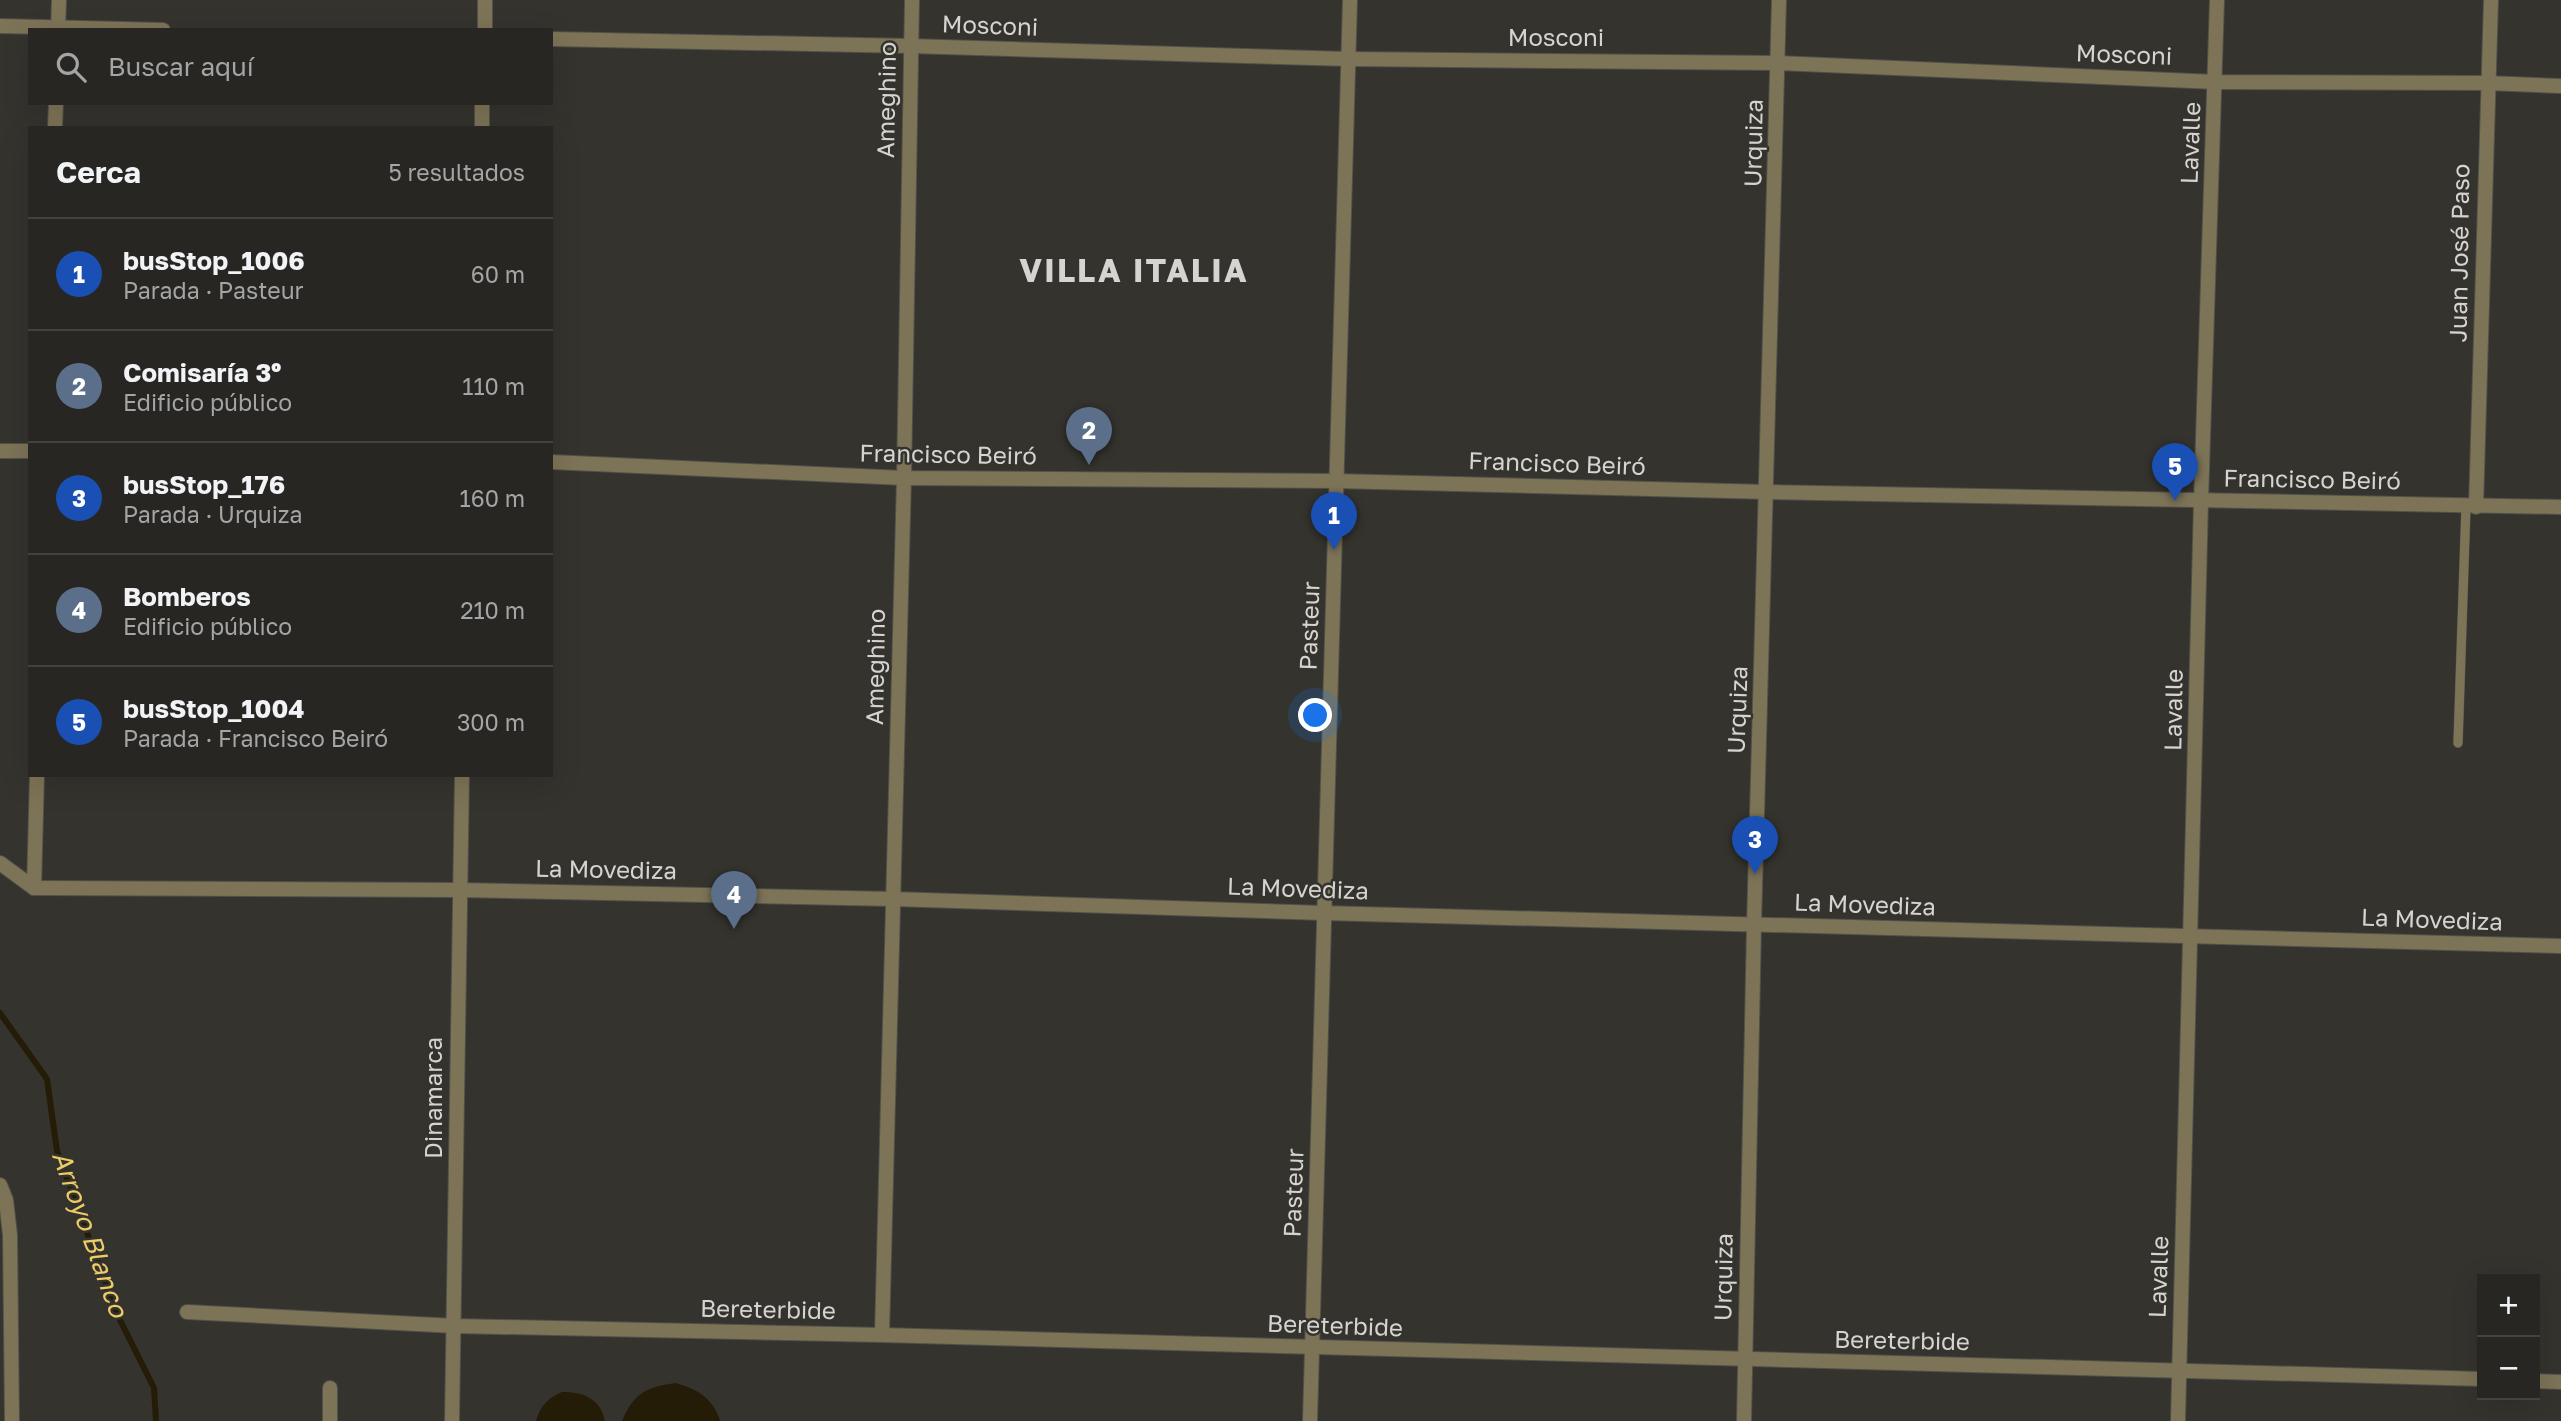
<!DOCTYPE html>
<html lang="es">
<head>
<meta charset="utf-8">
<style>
	:root { --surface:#272622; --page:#2f2e2a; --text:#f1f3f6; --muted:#a4a5a5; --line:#434340; --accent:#95b2f1 }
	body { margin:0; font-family:"Golos Text",sans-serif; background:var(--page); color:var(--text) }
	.controls { position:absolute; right:21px; bottom:21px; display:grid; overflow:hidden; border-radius:0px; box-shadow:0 7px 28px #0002 }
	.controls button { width:63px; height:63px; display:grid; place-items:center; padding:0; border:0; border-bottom:2px solid var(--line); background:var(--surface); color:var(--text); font:35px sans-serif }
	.you { position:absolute; left:1316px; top:716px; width:24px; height:24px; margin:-18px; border:5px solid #fff; border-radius:50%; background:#1a73e8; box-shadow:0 0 0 10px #1a73e833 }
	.badge { display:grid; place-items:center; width:46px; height:46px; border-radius:50%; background:var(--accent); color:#fff; font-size:23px; font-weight:700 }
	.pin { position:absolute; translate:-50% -58px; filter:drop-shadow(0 2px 4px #0008) }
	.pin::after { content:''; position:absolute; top:37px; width:24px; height:21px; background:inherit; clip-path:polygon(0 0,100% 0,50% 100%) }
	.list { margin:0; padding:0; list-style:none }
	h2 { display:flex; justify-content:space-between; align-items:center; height:91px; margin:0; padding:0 28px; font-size:30px }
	h2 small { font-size:23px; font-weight:400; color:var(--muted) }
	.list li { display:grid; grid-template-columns:46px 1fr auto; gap:21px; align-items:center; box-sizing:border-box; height:112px; padding:0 28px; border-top:2px solid var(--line) }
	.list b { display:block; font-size:26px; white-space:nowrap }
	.list p { margin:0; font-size:23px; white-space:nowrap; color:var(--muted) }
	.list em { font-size:23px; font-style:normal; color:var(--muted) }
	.icon { flex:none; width:38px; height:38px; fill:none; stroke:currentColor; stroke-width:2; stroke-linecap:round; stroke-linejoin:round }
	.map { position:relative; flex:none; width:2561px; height:1421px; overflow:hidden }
	.search { position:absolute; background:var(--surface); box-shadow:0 7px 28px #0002; left:28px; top:28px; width:525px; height:77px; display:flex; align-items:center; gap:18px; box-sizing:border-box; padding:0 24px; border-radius:0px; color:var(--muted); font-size:26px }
	.panel { position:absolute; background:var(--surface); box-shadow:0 7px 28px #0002; left:28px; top:126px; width:525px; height:651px; border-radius:0px }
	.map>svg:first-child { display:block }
	.water { fill:#241c06 }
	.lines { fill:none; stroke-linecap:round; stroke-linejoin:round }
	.stream { stroke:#241c06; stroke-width:6 }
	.service-casing { stroke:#51504b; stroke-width:10 }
	.minor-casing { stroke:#51504b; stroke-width:16 }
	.tertiary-casing { stroke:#51504b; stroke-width:16 }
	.service { stroke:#7d7357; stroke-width:9 }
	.minor { stroke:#7d7357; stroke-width:14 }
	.tertiary { stroke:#7d7357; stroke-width:14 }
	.labels { text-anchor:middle; stroke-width:5; stroke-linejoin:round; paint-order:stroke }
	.street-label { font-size:24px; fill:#d5d4d1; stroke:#34332e }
	.water-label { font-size:26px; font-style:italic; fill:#eccc67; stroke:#34332e }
	.district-label { font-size:32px; font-weight:bold; letter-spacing:2px; fill:#d5d4d1; stroke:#34332e }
</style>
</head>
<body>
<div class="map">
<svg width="2561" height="1421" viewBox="0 0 2561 1421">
	<rect width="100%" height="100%" fill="#34332e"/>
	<g class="water">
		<path d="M676,1383c21,6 38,16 44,38h-98c12,-29 25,-34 54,-38z"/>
		<path d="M562,1392c21,0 38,6 43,29h-69c4,-15 12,-23 26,-29z"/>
	</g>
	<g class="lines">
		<polyline class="stream" points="0,1013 47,1079 57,1151 117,1314 154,1388 156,1421"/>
		<g class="service-casing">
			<polyline id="service" points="2458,743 2466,506"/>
		</g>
		<g class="minor-casing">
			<g id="minor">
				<polyline points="0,26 163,30"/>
				<polyline points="58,30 59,0"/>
				<polyline points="551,39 910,46 1349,59 1778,63 2216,82 2487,83 2561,86"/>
				<polyline points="55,128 56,103"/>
				<polyline points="2201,501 2217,0"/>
				<polyline points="2476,507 2491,0"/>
				<polyline points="0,863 34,888"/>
				<polyline points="34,888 458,890 893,899 1324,913 2561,946"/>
				<polyline points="34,888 37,775"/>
				<polyline points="0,1185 6,1200 10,1235 12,1421"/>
				<polyline points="187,1312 455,1326 882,1335 2482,1379"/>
				<polyline points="882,1335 904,478 912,0"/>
				<polyline points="2535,1381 2561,1382"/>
				<polyline points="330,1421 330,1388"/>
				<polyline points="1310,1421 1350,0"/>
				<polyline points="1744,1421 1754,925 1779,0"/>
			</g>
		</g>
		<g class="tertiary-casing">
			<g id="tertiary">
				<polyline points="485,30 485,0"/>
				<polyline points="482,128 482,103"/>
				<polyline points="0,451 30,451"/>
				<polyline points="551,462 904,478 1336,481 1768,492 2561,507"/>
				<polyline points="452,1421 462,775"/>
				<polyline points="2178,1421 2201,501"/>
			</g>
		</g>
		<use href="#service" class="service"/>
		<use href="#minor" class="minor"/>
		<use href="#tertiary" class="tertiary"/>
	</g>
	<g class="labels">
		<g class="street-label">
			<text transform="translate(990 26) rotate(2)" y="8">Mosconi</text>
			<text x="1556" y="46">Mosconi</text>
			<text transform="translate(2124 55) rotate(2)" y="8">Mosconi</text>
			<text transform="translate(887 100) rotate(-89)" y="8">Ameghino</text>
			<text transform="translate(1754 143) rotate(-89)" y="8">Urquiza</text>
			<text transform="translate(2191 143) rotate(-88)" y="8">Lavalle</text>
			<text transform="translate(2460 253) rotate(-89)" y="8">Juan José Paso</text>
			<text transform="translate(948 455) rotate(1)" y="8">Francisco Beiró</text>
			<text transform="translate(1557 464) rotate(2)" y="8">Francisco Beiró</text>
			<text transform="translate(2312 480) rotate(1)" y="8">Francisco Beiró</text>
			<text transform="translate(1310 626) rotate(-88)" y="8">Pasteur</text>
			<text transform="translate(876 667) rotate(-89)" y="8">Ameghino</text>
			<text transform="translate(1738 710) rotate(-88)" y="8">Urquiza</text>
			<text transform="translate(2174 710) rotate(-89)" y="8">Lavalle</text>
			<text transform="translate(606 870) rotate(1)" y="8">La Movediza</text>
			<text transform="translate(1298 889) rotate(2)" y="8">La Movediza</text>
			<text transform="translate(1865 905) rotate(2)" y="8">La Movediza</text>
			<text transform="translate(2432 920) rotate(2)" y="8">La Movediza</text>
			<text transform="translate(434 1098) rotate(-90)" y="8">Dinamarca</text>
			<text transform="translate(1294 1193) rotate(-88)" y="8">Pasteur</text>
			<text transform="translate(1724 1277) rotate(-89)" y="8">Urquiza</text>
			<text transform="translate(2159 1277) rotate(-88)" y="8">Lavalle</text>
			<text transform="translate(768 1310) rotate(1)" y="8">Bereterbide</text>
			<text transform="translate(1335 1326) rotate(2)" y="8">Bereterbide</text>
			<text transform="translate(1902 1341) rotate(1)" y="8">Bereterbide</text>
		</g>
		<g class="water-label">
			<text transform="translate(90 1234) rotate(70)" y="9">Arroyo Blanco</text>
		</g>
		<g class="district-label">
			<text x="1134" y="282">VILLA ITALIA</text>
		</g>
	</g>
</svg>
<div class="controls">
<button>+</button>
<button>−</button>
</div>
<div class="you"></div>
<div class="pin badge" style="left:1334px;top:550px;background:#1a4fb4">1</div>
<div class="pin badge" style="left:1089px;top:465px;background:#5c6f8a">2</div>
<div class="pin badge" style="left:1755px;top:874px;background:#1a4fb4">3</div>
<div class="pin badge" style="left:734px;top:929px;background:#5c6f8a">4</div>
<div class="pin badge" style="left:2175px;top:501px;background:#1a4fb4">5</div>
<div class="search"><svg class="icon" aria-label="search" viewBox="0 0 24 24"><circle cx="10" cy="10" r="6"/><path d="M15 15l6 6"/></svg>Buscar aquí</div>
<section class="panel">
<h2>Cerca<small>5 resultados</small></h2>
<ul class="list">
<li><span class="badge" style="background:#1a4fb4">1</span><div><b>busStop_1006</b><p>Parada · Pasteur</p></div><em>60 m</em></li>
<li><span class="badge" style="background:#5c6f8a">2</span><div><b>Comisaría 3º</b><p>Edificio público</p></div><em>110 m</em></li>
<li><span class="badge" style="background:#1a4fb4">3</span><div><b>busStop_176</b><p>Parada · Urquiza</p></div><em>160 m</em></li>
<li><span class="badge" style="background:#5c6f8a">4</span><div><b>Bomberos</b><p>Edificio público</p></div><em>210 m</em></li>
<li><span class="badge" style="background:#1a4fb4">5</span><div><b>busStop_1004</b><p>Parada · Francisco Beiró</p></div><em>300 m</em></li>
</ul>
</section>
</div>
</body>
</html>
